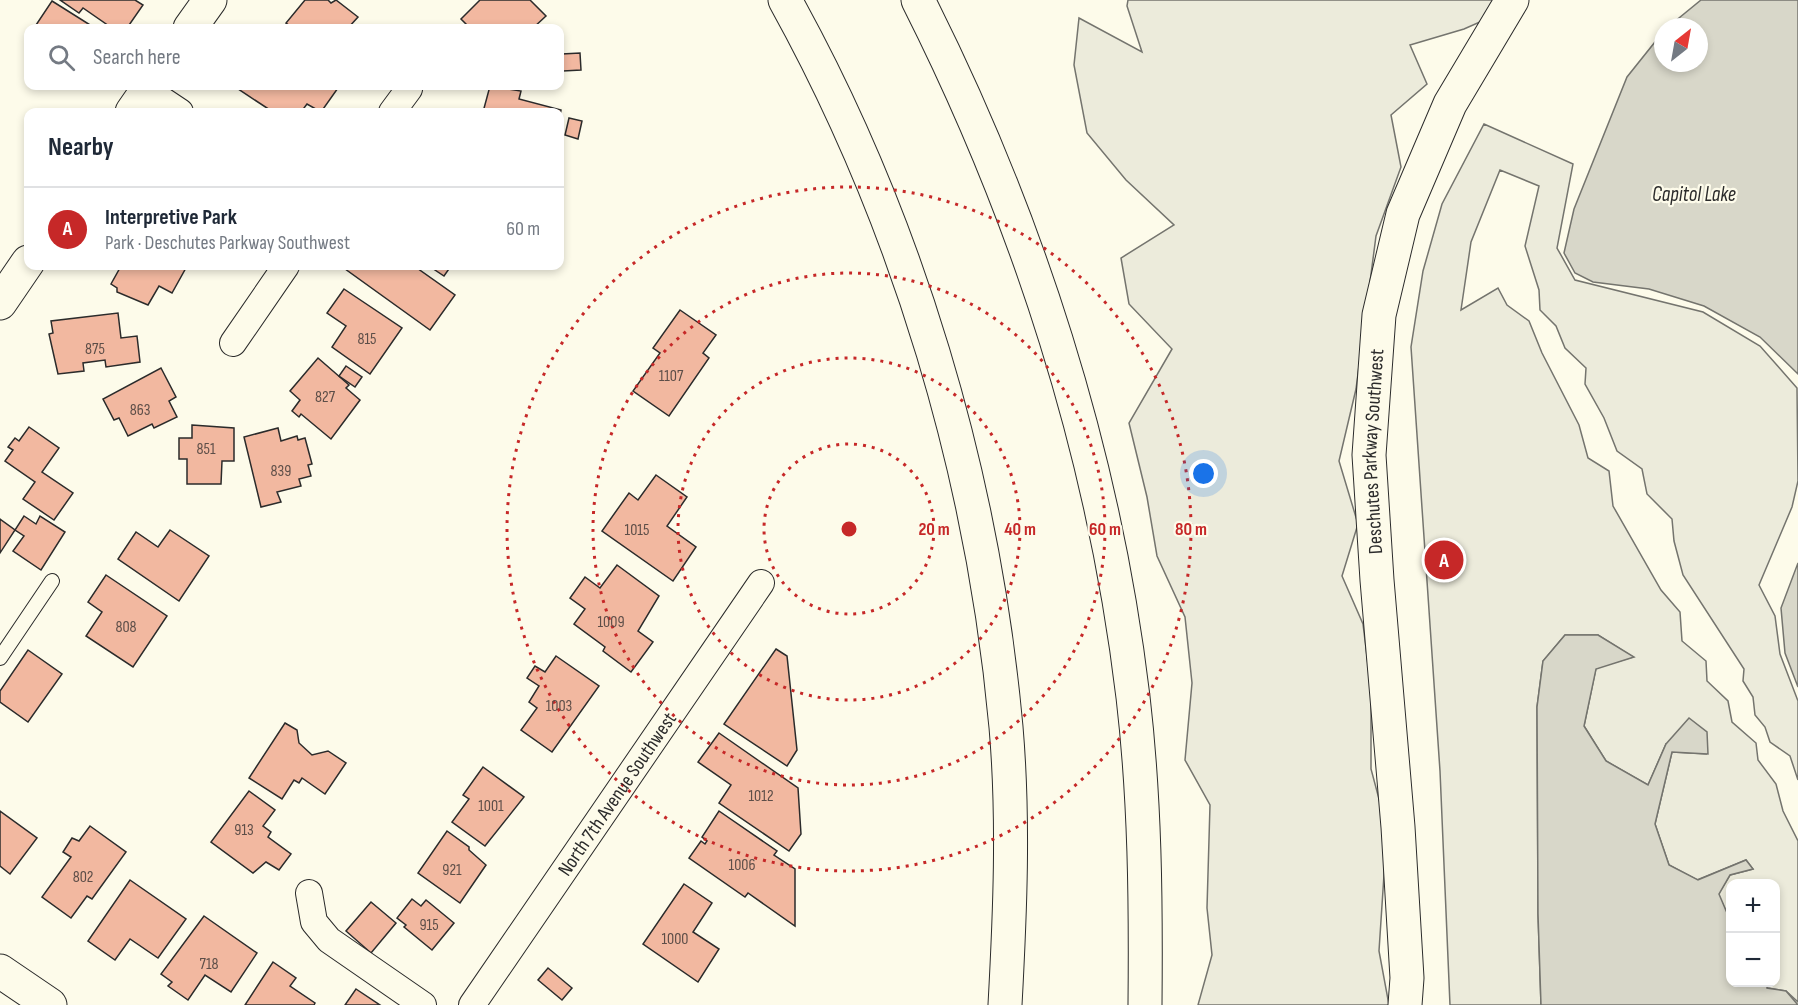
<!DOCTYPE html>
<html lang="en">
<head>
<meta charset="utf-8">
<style>
	:root { --surface:#fff; --page:#f6f6f7; --text:#1f2937; --muted:#747a83; --line:#e0e1e3; --accent:#c62828 }
	body { margin:0; font-family:"Sofia Sans Condensed",sans-serif; background:var(--page); color:var(--text) }
	.controls { position:absolute; right:18px; bottom:18px; display:grid; overflow:hidden; border-radius:12px; box-shadow:0 3px 9px #0003 }
	.controls button { width:54px; height:54px; display:grid; place-items:center; padding:0; border:0; border-bottom:2px solid var(--line); background:var(--surface); color:var(--text); font:30px sans-serif }
	.compass { position:absolute; left:1654px; top:18px; width:54px; height:54px; border-radius:50%; background:var(--surface); box-shadow:0 3px 9px #0003; rotate:31deg }
	.you { position:absolute; left:1204px; top:474px; width:21px; height:21px; margin:-15px; border:4px solid #fff; border-radius:50%; background:#1a73e8; box-shadow:0 0 0 9px #1a73e833 }
	.badge { display:grid; place-items:center; width:39px; height:39px; border-radius:50%; background:var(--accent); color:#fff; font-size:20px; font-weight:700 }
	.pin { position:absolute; translate:-50% -50%; border:3px solid #fff; box-shadow:0 2px 6px #0006 }
	.list { margin:0; padding:0; list-style:none }
	h2 { display:flex; justify-content:space-between; align-items:center; height:78px; margin:0; padding:0 24px; font-size:26px }
	h2 small { font-size:20px; font-weight:400; color:var(--muted) }
	.list li { display:grid; grid-template-columns:39px 1fr auto; gap:18px; align-items:center; box-sizing:border-box; height:84px; padding:0 24px; border-top:2px solid var(--line) }
	.list b { display:block; font-size:22px; white-space:nowrap }
	.list p { margin:0; font-size:20px; white-space:nowrap; color:var(--muted) }
	.list em { font-size:20px; font-style:normal; color:var(--muted) }
	.icon { flex:none; width:33px; height:33px; fill:none; stroke:currentColor; stroke-width:2; stroke-linecap:round; stroke-linejoin:round }
	.map { position:relative; flex:none; width:1798px; height:1005px; overflow:hidden }
	.search { position:absolute; background:var(--surface); box-shadow:0 3px 9px #0003; left:24px; top:24px; width:540px; height:66px; display:flex; align-items:center; gap:15px; box-sizing:border-box; padding:0 21px; border-radius:12px; color:var(--muted); font-size:22px }
	.panel { position:absolute; background:var(--surface); box-shadow:0 3px 9px #0003; left:24px; top:108px; width:540px; height:162px; border-radius:12px }
	.map>svg:first-child { display:block }
	.green { fill:#ecebdb; stroke:#74746e; stroke-width:1.5 }
	.water { fill:#d8d7c9; stroke:#74746e; stroke-width:1.5 }
	.building { fill:#f2b8a0; stroke:#2b2b2b; stroke-width:1.5 }
	.lines { fill:none; stroke-linecap:round; stroke-linejoin:round }
	.lane-casing { stroke:#2b2b2b; stroke-width:16 }
	.street-casing { stroke:#2b2b2b; stroke-width:28 }
	.secondary-casing { stroke:#2b2b2b; stroke-width:35 }
	.highway-casing { stroke:#2b2b2b; stroke-width:35 }
	.lane { stroke:#fdfbea; stroke-width:14 }
	.street { stroke:#fdfbea; stroke-width:26 }
	.secondary { stroke:#fdfbea; stroke-width:33 }
	.highway { stroke:#fdfbea; stroke-width:33 }
	.ring { fill:none; stroke:#c62828; stroke-width:3; stroke-dasharray:3 6 }
	.labels { text-anchor:middle; stroke-width:4.5; stroke-linejoin:round; paint-order:stroke }
	.number-label { font-size:16px; fill:#5d4e48 }
	.street-label { font-size:20px; fill:#2b2b2b; stroke:#fdfbea }
	.water-label { font-size:21px; font-style:italic; fill:#2b2b2b; stroke:#fdfbea }
	.centre { fill:#c62828; stroke:#fdfbea; stroke-width:3 }
	.ring-label { font-size:18px; text-anchor:middle; font-weight:bold; fill:#c62828; stroke:#fdfbea; stroke-width:4.5; stroke-linejoin:round; paint-order:stroke }
</style>
</head>
<body>
<div class="map">
<svg width="1798" height="1005" viewBox="0 0 1798 1005">
	<rect width="100%" height="100%" fill="#fdfbea"/>
	<g class="green">
		<polygon points="1128,0 1517,0 1514,7 1464,29 1410,45 1427,84 1391,115 1401,167 1376,236 1356,389 1339,461 1358,524 1342,576 1363,624 1371,689 1371,769 1387,829 1379,951 1389,1005 1198,1005 1212,955 1207,908 1210,805 1185,760 1192,683 1185,617 1157,556 1147,497 1129,423 1172,349 1129,304 1121,258 1174,225 1126,180 1087,133 1074,65 1079,18 1142,52 1127,6"/>
		<polygon points="1484,124 1573,164 1557,248 1575,280 1703,312 1760,346 1797,388 1798,481 1792,507 1759,585 1775,616 1780,654 1798,701 1798,780 1790,756 1770,742 1765,727 1755,715 1753,697 1743,681 1744,669 1683,575 1674,541 1672,519 1647,494 1642,469 1617,451 1604,418 1585,384 1586,368 1565,348 1556,326 1540,310 1539,290 1525,246 1539,186 1500,170 1471,242 1461,310 1498,288 1507,305 1529,321 1542,353 1579,425 1588,458 1609,471 1613,506 1661,590 1680,612 1682,641 1706,661 1707,681 1728,701 1732,722 1756,743 1758,760 1776,784 1783,811 1798,841 1798,1002 1786,991 1767,988 1767,983 1776,982 1776,884 1730,884 1730,920 1718,894 1730,875 1753,869 1746,860 1697,880 1669,865 1655,824 1672,752 1707,754 1666,744 1648,785 1606,761 1584,726 1596,668 1633,657 1598,635 1565,635 1543,661 1537,707 1538,914 1541,1005 1450,1005 1440,771 1411,347 1423,271 1442,204"/>
	</g>
	<g class="water">
		<polygon points="1701,0 1798,0 1798,374 1760,337 1704,306 1649,289 1593,282 1575,273 1564,253 1574,209 1627,77 1663,32 1663,63 1699,63 1699,27 1668,27"/>
		<polygon points="1798,563 1798,687 1785,653 1781,608"/>
		<polygon points="1565,635 1598,635 1634,657 1596,669 1584,726 1606,761 1648,785 1666,744 1689,718 1707,732 1708,754 1672,752 1655,824 1669,865 1698,880 1746,860 1753,869 1730,875 1719,894 1730,920 1730,982 1767,983 1767,988 1786,991 1798,1005 1541,1005 1538,914 1537,707 1543,661"/>
	</g>
	<g class="building">
		<polygon points="60,0 135,0 143,5 127,28 112,28 83,8 79,13"/>
		<polygon points="305,0 328,0 331,3 336,0 358,17 348,28 293,28 286,23"/>
		<polygon points="480,0 530,0 546,16 533,28 470,28 461,19"/>
		<polygon points="52,1 95,28 34,28"/>
		<polygon points="580,53 581,70 563,71 562,54"/>
		<polygon points="241,86 335,86 338,88 321,112 307,104 301,112 273,112 238,89"/>
		<polygon points="490,86 521,91 519,99 561,110 560,116 560,112 483,112"/>
		<polygon points="569,118 582,121 578,139 565,135"/>
		<polygon points="121,266 120,266 187,266 172,293 159,286 148,305 117,292 117,288 111,284"/>
		<polygon points="341,266 414,266 455,295 430,330"/>
		<polygon points="429,266 451,266 444,276"/>
		<polygon points="344,289 402,328 370,374 332,347 346,326 327,313"/>
		<polygon points="680,310 716,335 703,353 709,358 669,416 633,391 660,353 653,348"/>
		<polygon points="118,313 121,338 137,336 140,362 106,367 105,360 83,363 84,371 58,374 49,334 53,333 51,321"/>
		<polygon points="318,358 349,385 346,388 360,400 331,439 301,414 299,417 292,411 300,400 290,391"/>
		<polygon points="346,366 362,377 355,387 339,376"/>
		<polygon points="161,368 176,397 169,401 177,417 154,428 152,424 128,436 119,418 114,420 103,399"/>
		<polygon points="192,425 234,428 234,461 222,461 221,484 187,484 187,459 179,459 179,438 192,438"/>
		<polygon points="29,427 59,448 42,472 73,493 54,520 23,499 35,482 5,461 13,450 8,447 15,438 19,441"/>
		<polygon points="278,428 281,441 297,436 298,440 305,438 312,464 308,465 311,476 299,479 301,486 277,492 281,502 261,507 244,437"/>
		<polygon points="656,475 687,497 667,526 696,547 673,581 602,531 629,493 638,500"/>
		<polygon points="24,516 36,524 40,516 65,532 41,570 13,551 24,536 15,530"/>
		<polygon points="0,519 15,530 0,553"/>
		<polygon points="170,530 209,556 179,601 118,559 136,532 158,547"/>
		<polygon points="617,565 659,596 638,631 653,642 631,672 603,651 605,647 574,624 585,609 570,598 585,577 600,588"/>
		<polygon points="106,575 167,616 133,667 86,636 102,612 88,602"/>
		<polygon points="776,649 787,656 797,750 787,766 724,724"/>
		<polygon points="28,650 62,674 28,722 0,702 0,691"/>
		<polygon points="556,656 599,686 552,752 521,730 537,708 529,702 539,686 527,678 535,666 545,672"/>
		<polygon points="285,723 297,730 299,743 312,755 328,751 346,763 325,794 302,778 299,783 294,780 282,799 249,778"/>
		<polygon points="719,733 798,788 801,834 789,851 719,803 731,785 698,762"/>
		<polygon points="483,767 524,797 485,846 452,822 469,799 463,795"/>
		<polygon points="249,791 275,810 263,826 271,832 268,837 291,854 279,870 266,862 253,873 211,842"/>
		<polygon points="0,811 37,838 10,874 0,866"/>
		<polygon points="719,811 777,851 774,855 795,869 795,926 748,893 745,897 689,858 701,841 705,844 707,841 702,837"/>
		<polygon points="90,826 126,852 92,899 87,896 71,918 42,897 71,857 63,852 72,838 79,841"/>
		<polygon points="447,831 469,847 469,850 486,865 460,903 418,873"/>
		<polygon points="130,880 186,919 158,958 130,939 115,960 88,941"/>
		<polygon points="684,884 712,903 693,932 719,949 698,982 643,944"/>
		<polygon points="412,899 421,906 426,900 454,923 432,950 404,927 406,925 397,918"/>
		<polygon points="371,902 396,923 371,953 346,931"/>
		<polygon points="204,916 257,953 231,992 205,975 188,1000 168,986 172,982 161,974"/>
		<polygon points="273,962 296,978 290,986 315,1003 314,1005 245,1005"/>
		<polygon points="548,968 572,988 562,1000 538,980"/>
		<polygon points="356,989 380,1005 345,1005"/>
	</g>
	<g class="lines">
		<g class="lane-casing">
			<polyline id="lane" points="0,658 52,581"/>
		</g>
		<g class="street-casing">
			<g id="street">
				<polyline points="147,90 180,112"/>
				<polyline points="392,112 409,89"/>
				<polyline points="233,343 286,266"/>
				<polyline points="309,893 314,922 329,940 423,1005"/>
				<path id="s1" d="M472,1005l289,-422"/>
			</g>
		</g>
		<g class="secondary-casing">
			<g id="secondary">
				<polyline points="190,28 210,0"/>
				<polyline points="132,112 150,86"/>
				<polyline points="0,303 28,262"/>
				<polyline points="0,971 50,1005"/>
				<path id="s2" d="M1405,1005l2,-27 -9,-151 -21,-247 -8,-125 10,-140 24,-101 47,-110 62,-104"/>
			</g>
		</g>
		<g class="highway-casing">
			<g id="highway">
				<path d="M785,0c123,222 198,475 221,727 8,93 4,186 -1,278"/>
				<path d="M918,0c110,218 186,454 215,697 12,102 13,205 12,308"/>
			</g>
		</g>
		<use href="#lane" class="lane"/>
		<use href="#street" class="street"/>
		<use href="#secondary" class="secondary"/>
		<use href="#highway" class="highway"/>
	</g>
	<g class="ring">
		<circle cx="849" cy="529" r="85"/>
		<circle cx="849" cy="529" r="171"/>
		<circle cx="849" cy="529" r="256"/>
		<circle cx="849" cy="529" r="342"/>
	</g>
	<g class="labels">
		<g class="number-label">
			<text x="367" y="344">815</text>
			<text x="95" y="354">875</text>
			<text x="671" y="381">1107</text>
			<text x="325" y="402">827</text>
			<text x="140" y="415">863</text>
			<text x="206" y="454">851</text>
			<text x="281" y="476">839</text>
			<text x="637" y="535">1015</text>
			<text x="611" y="627">1009</text>
			<text x="126" y="632">808</text>
			<text x="559" y="711">1003</text>
			<text x="761" y="801">1012</text>
			<text x="491" y="811">1001</text>
			<text x="244" y="835">913</text>
			<text x="742" y="870">1006</text>
			<text x="452" y="875">921</text>
			<text x="83" y="882">802</text>
			<text x="429" y="930">915</text>
			<text x="675" y="944">1000</text>
			<text x="209" y="969">718</text>
		</g>
		<g class="street-label">
			<text dy="7" stroke="none"><textPath href="#s2" startOffset="555">Deschutes Parkway Southwest</textPath></text>
			<text dy="7" stroke="none"><textPath href="#s1" startOffset="256">North 7th Avenue Southwest</textPath></text>
		</g>
		<g class="water-label">
			<text x="1694" y="201">Capitol Lake</text>
		</g>
	</g>
	<circle cx="849" cy="529" r="9" class="centre"/>
	<g class="ring-label">
		<text x="934" y="535">20 m</text>
		<text x="1020" y="535">40 m</text>
		<text x="1105" y="535">60 m</text>
		<text x="1191" y="535">80 m</text>
	</g>
</svg>
<div class="controls">
<button>+</button>
<button>−</button>
</div>
<svg class="compass" viewBox="-18 -18 36 36"><path d="M0-13l5 13h-10z" fill="#e53935"/><path d="M0 13l5-13h-10z" fill="#747a83"/></svg>
<div class="you"></div>
<div class="pin badge" style="left:1444px;top:560px">A</div>
<div class="search"><svg class="icon" aria-label="search" viewBox="0 0 24 24"><circle cx="10" cy="10" r="6"/><path d="M15 15l6 6"/></svg>Search here</div>
<section class="panel">
<h2>Nearby<small></small></h2>
<ul class="list">
<li><span class="badge">A</span><div><b>Interpretive Park</b><p>Park · Deschutes Parkway Southwest</p></div><em>60 m</em></li>
</ul>
</section>
</div>
</body>
</html>
